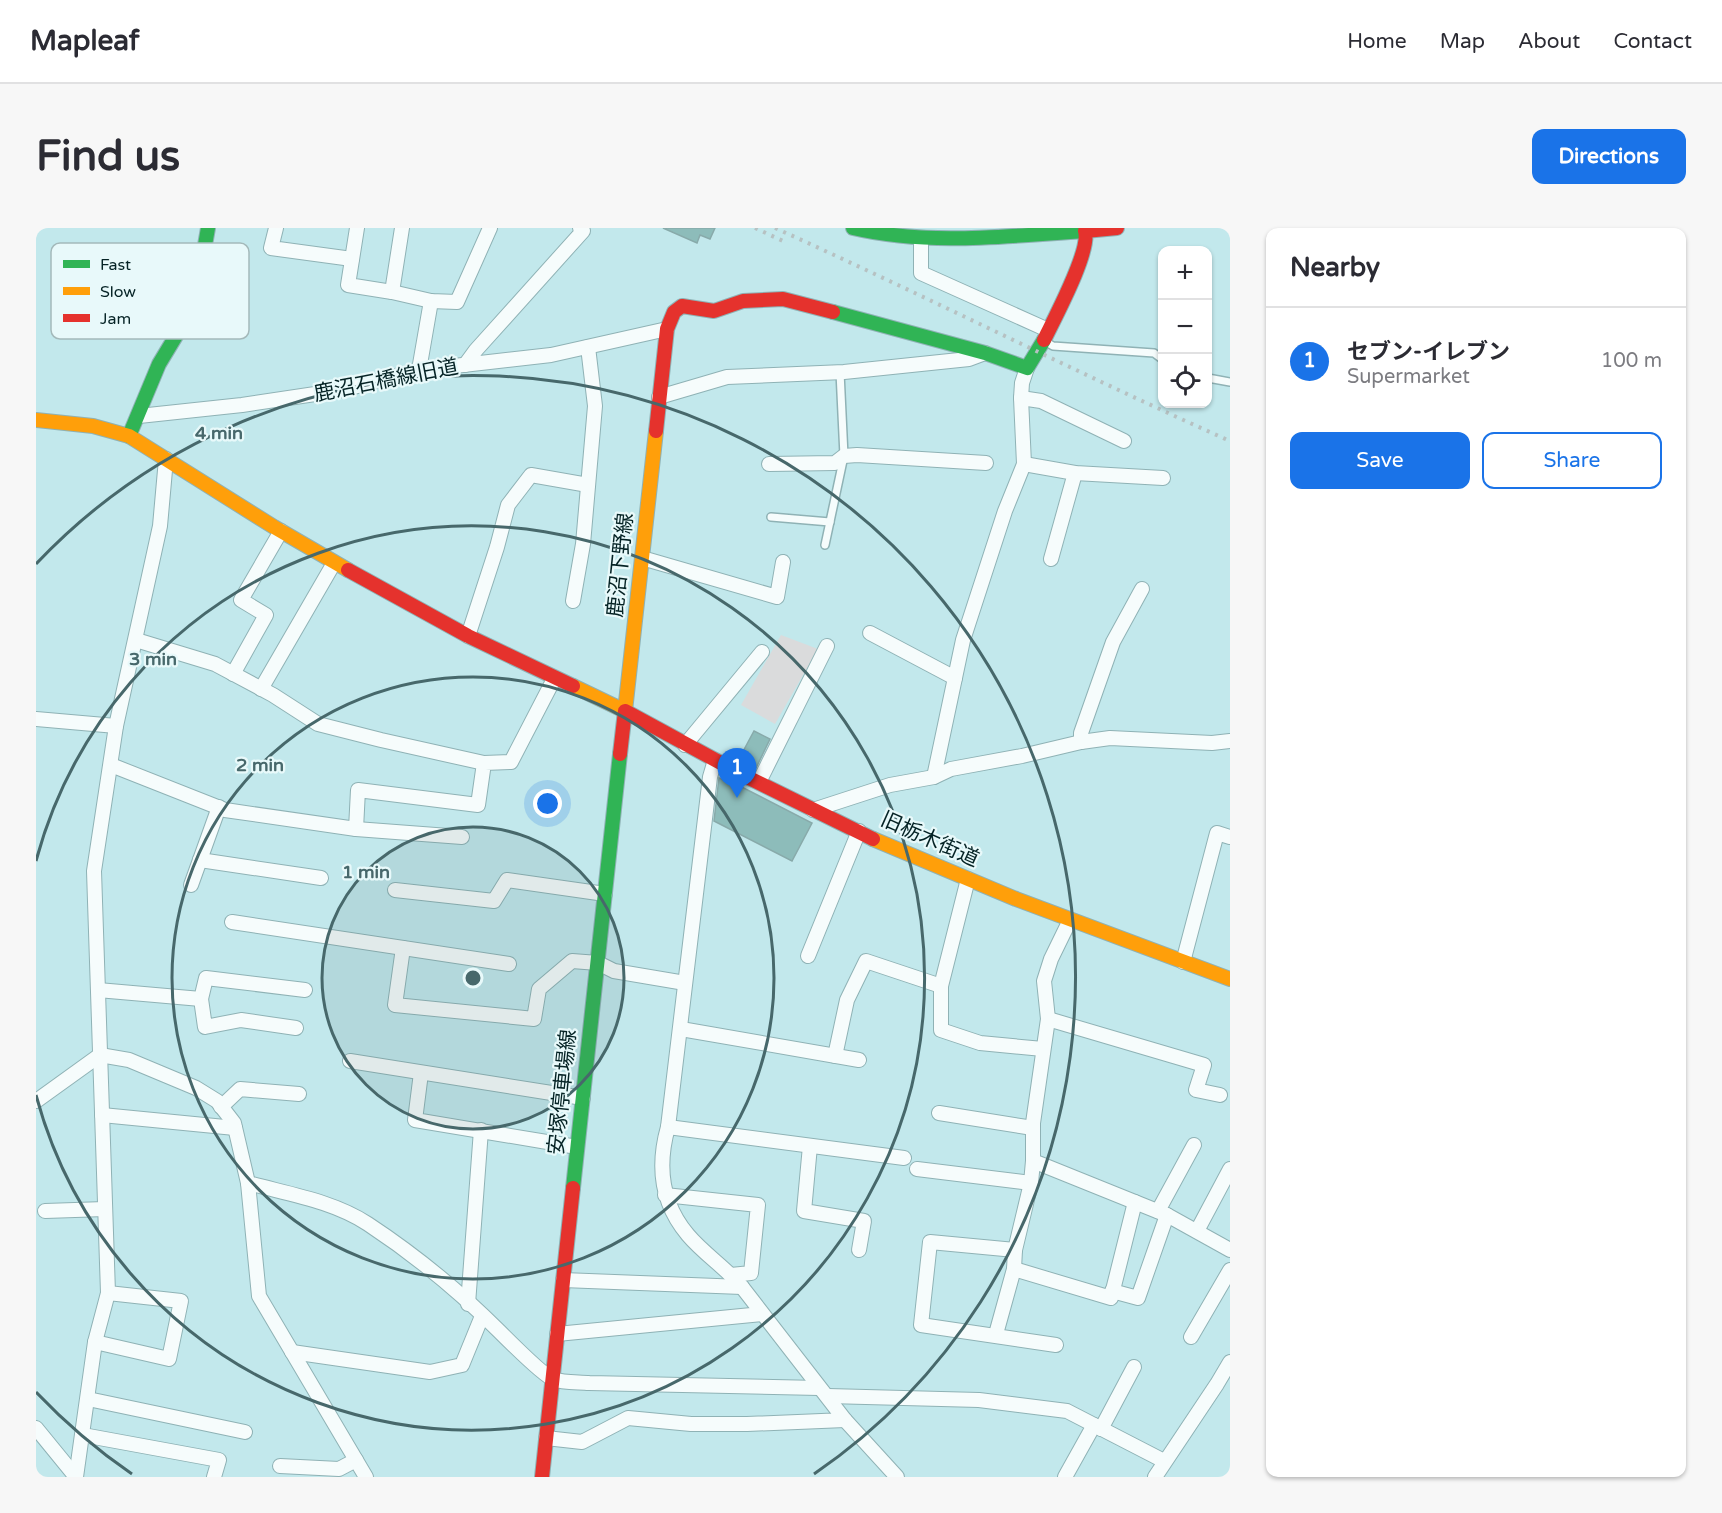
<!DOCTYPE html>
<html lang="en">
<head>
<meta charset="utf-8">
<style>
	:root { --surface:#fff; --page:#f7f7f7; --text:#2b2b33; --muted:#7c7c81; --line:#e1e1e2; --accent:#1a73e8 }
	body { margin:0; font-family:"Varela Round","Noto Sans JP",sans-serif; background:var(--page); color:var(--text) }
	.controls { position:absolute; right:18px; top:18px; display:grid; overflow:hidden; border-radius:12px; box-shadow:0 2px 4px #0004 }
	.controls button { width:54px; height:54px; display:grid; place-items:center; padding:0; border:0; border-bottom:2px solid var(--line); background:var(--surface); color:var(--text); font:30px sans-serif }
	.you { position:absolute; left:512px; top:576px; width:21px; height:21px; margin:-15px; border:4px solid #fff; border-radius:50%; background:#1a73e8; box-shadow:0 0 0 9px #1a73e833 }
	.badge { display:grid; place-items:center; width:39px; height:39px; border-radius:50%; background:var(--accent); color:#fff; font-size:20px; font-weight:700 }
	.pin { position:absolute; translate:-50% -50px; filter:drop-shadow(0 2px 3px #0008) }
	.pin::after { content:''; position:absolute; top:32px; width:21px; height:18px; background:inherit; clip-path:polygon(0 0,100% 0,50% 100%) }
	.list { margin:0; padding:0; list-style:none }
	h2 { display:flex; justify-content:space-between; align-items:center; height:78px; margin:0; padding:0 24px; font-size:26px }
	h2 small { font-size:20px; font-weight:400; color:var(--muted) }
	.list li { display:grid; grid-template-columns:39px 1fr auto; gap:18px; align-items:center; box-sizing:border-box; height:108px; padding:0 24px; border-top:2px solid var(--line) }
	.list b { display:block; font-size:22px; white-space:nowrap }
	.list p { margin:0; font-size:20px; white-space:nowrap; color:var(--muted) }
	.list em { font-size:20px; font-style:normal; color:var(--muted) }
	.actions { display:flex; gap:12px; padding:18px 24px }
	.actions a { flex:1; padding:14px 0; border:2px solid var(--accent); border-radius:12px; text-align:center; font-size:21px; color:var(--accent) }
	.actions .main { background:var(--accent); color:#fff }
	.icon { flex:none; width:33px; height:33px; fill:none; stroke:currentColor; stroke-width:2; stroke-linecap:round; stroke-linejoin:round }
	.map { position:relative; flex:none; width:1194px; height:1249px; overflow:hidden; border-radius:12px }
	header { display:flex; align-items:center; gap:36px; box-sizing:border-box; height:84px; padding:0 30px; background:var(--surface); border-bottom:2px solid var(--line) }
	header strong { font-size:28px }
	nav { display:flex; gap:33px; margin-inline-start:auto; font-size:21px }
	.intro { display:flex; align-items:center; justify-content:space-between; box-sizing:border-box; height:144px; padding:0 36px }
	h1 { margin:0; font-size:42px }
	.button { padding:15px 27px; border-radius:12px; background:var(--accent); color:#fff; font-size:21px; font-weight:700 }
	main { display:flex; gap:36px; padding:0 36px }
	aside { flex:1; background:var(--surface); border-radius:12px; box-shadow:0 2px 4px #0004 }
	.map>svg:first-child { display:block }
	.green { fill:#dadbdc }
	.building { fill:#8dbcba; stroke:#8aa; stroke-width:1.5 }
	.lines { fill:none; stroke-linecap:round; stroke-linejoin:round }
	.lane-casing { stroke:#8fb2b5; stroke-width:10 }
	.street-casing { stroke:#8fb2b5; stroke-width:16 }
	.fast-casing { stroke:#8fb2b5; stroke-width:16 }
	.slow-casing { stroke:#8fb2b5; stroke-width:16 }
	.jam-casing { stroke:#8fb2b5; stroke-width:16 }
	.lane { stroke:#f6fcfc; stroke-width:7 }
	.street { stroke:#f6fcfc; stroke-width:14 }
	.fast { stroke:#30b455; stroke-width:14 }
	.slow { stroke:#ff9f0a; stroke-width:14 }
	.jam { stroke:#e5322d; stroke-width:14 }
	.rail { stroke:#b6c1c2; stroke-width:4; stroke-dasharray:3 6; stroke-linecap:butt }
	.ring { fill:none; stroke:#47686b; stroke-width:3 }
	.labels { text-anchor:middle; stroke-width:4.5; stroke-linejoin:round; paint-order:stroke }
	.street-label { font-size:21px; fill:#052325; stroke:#e8f9fa }
	.key { fill:#e8f9fa; stroke:#a4b9ba; stroke-width:1.5 }
	.key-label { font-size:16px; fill:#052325 }
	.centre { fill:#47686b; stroke:#e8f9fa; stroke-width:3 }
	.ring-label { font-size:18px; text-anchor:middle; font-weight:bold; fill:#47686b; stroke:#e8f9fa; stroke-width:4.5; stroke-linejoin:round; paint-order:stroke }
</style>
</head>
<body>
<header>
<strong>Mapleaf</strong>
<nav><a>Home</a><a>Map</a><a>About</a><a>Contact</a></nav>
</header>
<div class="intro"><h1>Find us</h1><a class="button">Directions</a></div>
<main>
<div class="map">
<svg width="1194" height="1249" viewBox="0 0 1194 1249">
	<rect width="100%" height="100%" fill="#c2e8ec"/>
	<polygon class="green" points="745,407 782,421 739,496 705,477"/>
	<g class="building">
		<polygon points="627,0 679,0 674,11 664,7 661,15"/>
		<polygon points="718,503 734,511 720,540 703,531"/>
		<polygon points="683,550 691,554 692,552 776,595 756,633 678,593"/>
	</g>
	<g class="lines">
		<g class="lane-casing">
			<g id="lane">
				<polyline points="1010,114 1017,118 1118,125 1126,131"/>
				<polyline points="1172,150 1194,154"/>
				<polyline points="735,289 794,294"/>
				<polyline points="789,317 808,228 804,144"/>
			</g>
		</g>
		<g class="street-casing">
			<g id="street">
				<polyline points="240,0 235,20 316,31"/>
				<polyline points="321,0 312,57 356,64"/>
				<polyline points="366,0 356,64 395,73 421,74 454,0"/>
				<polyline points="885,10 885,45 1012,102"/>
				<polyline points="429,137 440,122 547,3 544,0"/>
				<polyline points="383,142 395,73"/>
				<polyline points="623,169 691,149 808,144 933,131 949,125"/>
				<polyline points="985,170 1005,173 1088,213"/>
				<polyline points="103,188 206,177 306,162 383,142 515,127 631,101"/>
				<polyline points="733,236 799,235 808,228 821,227 950,235"/>
				<polyline points="988,236 1039,245 1127,250"/>
				<polyline points="606,330 741,369 747,334"/>
				<polyline points="1015,331 1039,245"/>
				<polyline points="537,373 547,316 559,178 552,119"/>
				<polyline points="834,405 919,450"/>
				<polyline points="432,408 461,319 472,277 495,247 552,257"/>
				<polyline points="100,412 179,436 237,467 282,496 345,512 448,535"/>
				<polyline points="197,446 230,387 205,372 245,303"/>
				<polyline points="225,461 298,335"/>
				<polyline points="0,491 80,498"/>
				<polyline points="1045,514 1045,505 1077,414 1106,361"/>
				<polyline points="649,517 726,424"/>
				<polyline points="75,537 189,582 320,601 322,562 442,577 448,535 475,534 518,451"/>
				<polyline points="898,549 927,412 969,283 988,236 985,170 986,155 991,140"/>
				<polyline points="723,554 791,418"/>
				<polyline points="777,582 854,557 898,549 915,541 986,528 1045,514 1074,510 1176,515 1194,513"/>
				<polyline points="320,601 426,609"/>
				<polyline points="164,632 285,650"/>
				<polyline points="932,651 905,758 905,802 944,815 1007,821"/>
				<polyline points="155,657 183,579"/>
				<polyline points="359,662 458,673 471,652 569,666"/>
				<polyline points="1034,692 1015,731 1008,753 1012,791 997,895 997,933 1131,987 1194,1022"/>
				<polyline points="196,694 473,736"/>
				<polyline points="367,720 359,777 498,791 503,761 536,733 562,735 578,743 649,755"/>
				<polyline points="772,728 823,603"/>
				<polyline points="1147,734 1181,605 1194,609"/>
				<polyline points="62,762 165,771 170,750 269,762"/>
				<polyline points="165,771 169,799 205,792 260,800"/>
				<polyline points="1012,791 1168,837 1160,862 1184,867"/>
				<polyline points="645,801 823,832"/>
				<polyline points="799,828 811,772 830,733 905,758"/>
				<polyline points="314,833 547,870"/>
				<polyline points="385,845 379,892 541,919"/>
				<polyline points="0,873 64,827 93,832 160,860 181,873 198,895 212,955 223,1068 330,1249"/>
				<polyline points="185,879 204,861 263,866"/>
				<polyline points="903,885 997,900"/>
				<polyline points="66,887 199,900"/>
				<polyline points="632,899 868,930"/>
				<polyline points="774,918 768,983 828,993 823,1022"/>
				<polyline points="881,941 995,955"/>
				<path d="M212,955c40,11 85,18 120,41 47,31 92,68 131,107 8,8 45,45 54,48 10,4 25,3 36,4l230,5"/>
				<polyline points="629,967 722,977 715,1045 695,1047"/>
				<polyline points="9,983 69,981"/>
				<polyline points="1122,983 1158,917"/>
				<polyline points="1161,1003 1194,941"/>
				<polyline points="979,1022 894,1014 885,1097 1020,1117"/>
				<polyline points="978,1041 1075,1070 1099,974"/>
				<polyline points="527,1052 706,1059"/>
				<polyline points="1076,1063 1102,1070 1131,987"/>
				<polyline points="432,1076 445,902"/>
				<polyline points="521,1106 726,1086"/>
				<polyline points="960,1106 978,1041 979,1022 995,955 997,933"/>
				<polyline points="1155,1109 1194,1042"/>
				<polyline points="59,1114 133,1131 145,1073 72,1065"/>
				<polyline points="256,1124 394,1144 426,1137 446,1088"/>
				<polyline points="792,1168 943,1172 1031,1183 1128,1233"/>
				<polyline points="52,1171 209,1204"/>
				<polyline points="809,1192 861,1249"/>
				<polyline points="0,1200 40,1249"/>
				<polyline points="1065,1201 1098,1139"/>
				<polyline points="47,1207 183,1232 178,1249"/>
				<path d="M510,1210l36,4 46,-24 63,6h56l98,-4 -103,-133c-16,-19 -38,-33 -54,-52 -27,-32 -31,-69 -20,-108 15,-117 27,-233 42,-350l5,-17"/>
				<polyline points="244,1238 303,1241 320,1232"/>
				<polyline points="40,1249 59,1114 72,1065 58,643 80,498 124,298 130,231"/>
				<polyline points="1029,1249 1058,1197"/>
				<polyline points="1119,1249 1181,1156 1194,1134"/>
			</g>
		</g>
		<g class="fast-casing">
			<g id="fast">
				<path d="M817,0c77,18 154,8 232,3"/>
				<polyline points="797,84 949,125 991,140 1008,112"/>
				<polyline points="93,208 123,136 155,83 161,63 172,0"/>
				<polyline points="537,960 584,526"/>
			</g>
		</g>
		<g class="slow-casing">
			<g id="slow">
				<polyline points="0,192 57,198 93,208 238,299 312,342"/>
				<polyline points="537,458 589,483 620,203"/>
				<polyline points="837,611 980,671 1194,751"/>
			</g>
		</g>
		<g class="jam-casing">
			<g id="jam">
				<path d="M1008,112c10,-21 47,-89 41,-109l32,-3"/>
				<polyline points="620,203 631,101 638,84 646,78 678,83 707,73 747,71 797,84"/>
				<polyline points="312,342 432,408 537,458"/>
				<polyline points="584,526 589,483 707,547 837,611"/>
				<polyline points="506,1249 537,960"/>
			</g>
		</g>
		<use href="#lane" class="lane"/>
		<use href="#street" class="street"/>
		<use href="#fast" class="fast"/>
		<use href="#slow" class="slow"/>
		<use href="#jam" class="jam"/>
		<g class="rail">
			<polyline points="719,0 747,13"/>
			<path d="M739,0c153,69 302,145 455,213"/>
		</g>
	</g>
	<circle cx="437" cy="750" r="151" fill="#47686b" fill-opacity=".12"/>
	<g class="ring">
		<circle cx="437" cy="750" r="151"/>
		<circle cx="437" cy="750" r="301"/>
		<path d="M0 633A452 452 0 1 1 0 867"/>
		<path d="M96 1246A602 602 0 0 1 0 1164M0 336A602 602 0 1 1 778 1246"/>
	</g>
	<g class="labels">
		<g class="street-label">
			<text transform="translate(350 152) rotate(-11)" y="7">鹿沼石橋線旧道</text>
			<text transform="translate(584 337) rotate(-84)" y="7">鹿沼下野線</text>
			<text transform="translate(894 611) rotate(24)" y="7">旧栃木街道</text>
			<text transform="translate(526 864) rotate(-84)" y="7">安塚停車場線</text>
		</g>
	</g>
	<rect x="15" y="15" width="198" height="96" rx="9" class="key"/>
	<rect x="27" y="32" width="27" height="8" fill="#30b455"/>
	<rect x="27" y="59" width="27" height="8" fill="#ff9f0a"/>
	<rect x="27" y="86" width="27" height="8" fill="#e5322d"/>
	<g class="key-label">
		<text x="64" y="42">Fast</text>
		<text x="64" y="69">Slow</text>
		<text x="64" y="96">Jam</text>
	</g>
	<circle cx="437" cy="750" r="9" class="centre"/>
	<g class="ring-label">
		<text x="183" y="211">4 min</text>
		<text x="117" y="437">3 min</text>
		<text x="224" y="543">2 min</text>
		<text x="330" y="650">1 min</text>
	</g>
</svg>
<div class="controls">
<button>+</button>
<button>−</button>
<button><svg class="icon" aria-label="locate" viewBox="0 0 24 24"><circle cx="12" cy="12" r="6"/><path d="M12 2v4M12 18v4M2 12h4M18 12h4"/></svg></button>
</div>
<div class="you"></div>
<div class="pin badge" style="left:701px;top:570px">1</div>
</div>
<aside>
<h2>Nearby<small></small></h2>
<ul class="list">
<li><span class="badge">1</span><div><b>セブン-イレブン</b><p>Supermarket</p></div><em>100 m</em></li>
</ul>
<div class="actions"><a class="main">Save</a><a>Share</a></div>
</aside>
</main>
</body>
</html>
